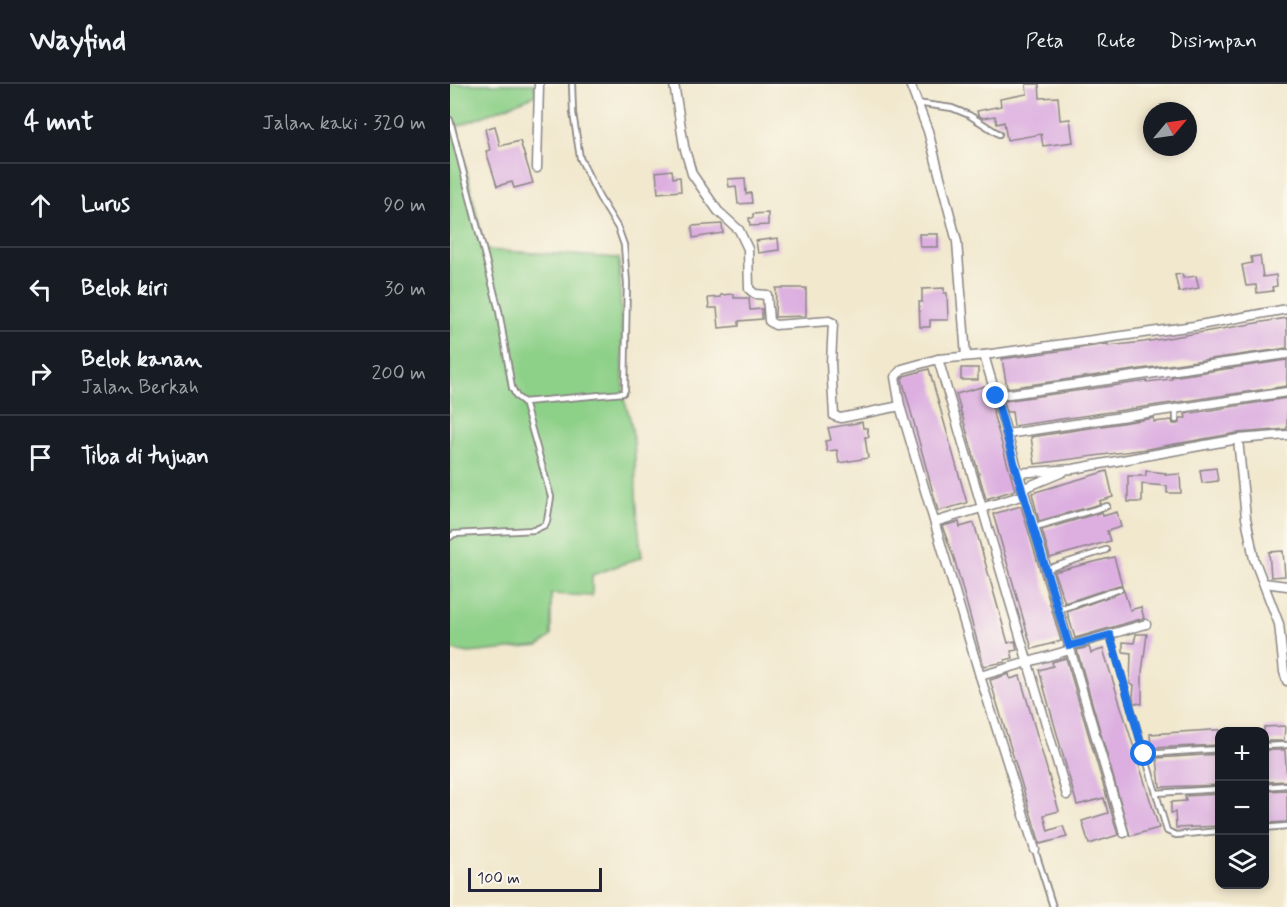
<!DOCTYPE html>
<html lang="id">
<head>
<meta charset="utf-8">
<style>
	:root { --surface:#171b24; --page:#242831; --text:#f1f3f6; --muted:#9ea1a6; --line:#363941 }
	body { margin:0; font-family:Mynerve,sans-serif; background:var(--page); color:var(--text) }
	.controls { position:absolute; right:18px; bottom:18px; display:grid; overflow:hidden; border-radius:12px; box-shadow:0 3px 9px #0003 }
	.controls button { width:54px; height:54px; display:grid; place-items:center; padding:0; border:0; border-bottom:2px solid var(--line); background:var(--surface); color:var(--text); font:30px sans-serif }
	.compass { position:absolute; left:693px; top:18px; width:54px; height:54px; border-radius:50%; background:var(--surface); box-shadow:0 3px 9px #0003; rotate:61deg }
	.scale { position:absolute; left:18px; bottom:15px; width:134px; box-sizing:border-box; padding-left:6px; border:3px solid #22223b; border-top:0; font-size:16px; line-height:21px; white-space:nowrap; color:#22223b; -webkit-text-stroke:4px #fbf7ec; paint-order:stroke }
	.stop { position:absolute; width:18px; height:18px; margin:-14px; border:4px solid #1a73e8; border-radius:50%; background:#fff }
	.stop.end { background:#1a73e8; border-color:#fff; box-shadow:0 2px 6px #0008 }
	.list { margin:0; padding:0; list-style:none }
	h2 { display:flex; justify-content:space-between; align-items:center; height:78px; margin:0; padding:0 24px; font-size:26px }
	h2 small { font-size:20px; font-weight:400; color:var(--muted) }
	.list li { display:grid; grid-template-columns:39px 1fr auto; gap:18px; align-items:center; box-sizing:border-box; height:84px; padding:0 24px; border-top:2px solid var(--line) }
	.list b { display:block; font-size:22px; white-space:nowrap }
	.list p { margin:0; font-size:20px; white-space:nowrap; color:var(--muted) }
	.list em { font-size:20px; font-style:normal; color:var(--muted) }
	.icon { flex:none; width:33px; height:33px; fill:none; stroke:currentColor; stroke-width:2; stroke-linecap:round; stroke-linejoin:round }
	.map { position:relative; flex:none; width:837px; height:823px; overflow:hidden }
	header { display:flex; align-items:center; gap:36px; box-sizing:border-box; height:84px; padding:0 30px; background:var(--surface); border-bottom:2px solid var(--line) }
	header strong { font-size:28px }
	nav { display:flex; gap:33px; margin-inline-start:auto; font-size:21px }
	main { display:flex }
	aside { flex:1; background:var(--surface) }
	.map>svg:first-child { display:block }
	.green { fill:#8dd088; stroke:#587962; stroke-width:1.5 }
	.building { fill:#dcafe0 }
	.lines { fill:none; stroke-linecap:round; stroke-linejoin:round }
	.service-casing { stroke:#8a8584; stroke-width:8 }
	.minor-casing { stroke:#8a8584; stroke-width:11 }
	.service { stroke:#fff; stroke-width:4.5 }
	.minor { stroke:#fff; stroke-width:8 }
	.route { stroke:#1a73e8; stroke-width:8 }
</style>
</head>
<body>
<header>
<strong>Wayfind</strong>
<nav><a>Peta</a><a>Rute</a><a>Disimpan</a></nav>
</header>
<main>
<aside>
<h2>4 mnt<small>Jalan kaki · 320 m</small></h2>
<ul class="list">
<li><svg class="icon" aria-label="ahead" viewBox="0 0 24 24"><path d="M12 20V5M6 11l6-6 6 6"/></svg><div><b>Lurus</b></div><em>90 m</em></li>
<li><svg class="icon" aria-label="left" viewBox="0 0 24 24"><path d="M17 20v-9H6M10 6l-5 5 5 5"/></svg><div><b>Belok kiri</b></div><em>30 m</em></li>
<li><svg class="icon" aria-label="right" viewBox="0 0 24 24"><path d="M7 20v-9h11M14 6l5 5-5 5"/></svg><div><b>Belok kanan</b><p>Jalan Berkah</p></div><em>200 m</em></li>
<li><svg class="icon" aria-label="arrive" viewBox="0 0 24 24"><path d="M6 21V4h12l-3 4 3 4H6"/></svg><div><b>Tiba di tujuan</b></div></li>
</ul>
</aside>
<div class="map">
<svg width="837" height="823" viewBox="0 0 837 823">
	<rect width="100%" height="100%" fill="#fbf7ec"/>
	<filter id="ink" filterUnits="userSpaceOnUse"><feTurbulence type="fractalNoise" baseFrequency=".0167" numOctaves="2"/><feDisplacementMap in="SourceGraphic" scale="12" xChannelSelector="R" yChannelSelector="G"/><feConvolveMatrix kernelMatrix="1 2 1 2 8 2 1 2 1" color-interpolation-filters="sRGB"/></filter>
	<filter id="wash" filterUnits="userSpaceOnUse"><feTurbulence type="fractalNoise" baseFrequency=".008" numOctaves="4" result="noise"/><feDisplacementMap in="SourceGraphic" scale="24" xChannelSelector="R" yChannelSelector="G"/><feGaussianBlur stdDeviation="1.35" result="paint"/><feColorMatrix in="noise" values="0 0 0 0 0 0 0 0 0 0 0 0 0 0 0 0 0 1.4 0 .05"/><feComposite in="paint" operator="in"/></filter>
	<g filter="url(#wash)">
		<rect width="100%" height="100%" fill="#f1e8ce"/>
		<path class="green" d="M0,0h84l2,11 -80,32 29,123 134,8 5,142c12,29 11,61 12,92 1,22 3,44 6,65l-50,18v21l-41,-2v42l-12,10 -70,7 -17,-3 -2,-2z"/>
		<g id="blocks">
			<g class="building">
				<polygon points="576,0 589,0 590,14 608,13 610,36 620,35 623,58 593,62 591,50 557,56 554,38 547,40 545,32 533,34 528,31 527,27 551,22 550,15 577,10"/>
				<polygon points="45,42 50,62 70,57 83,99 64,104 62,98 47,102 36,67 40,66 35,45"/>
				<polygon points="222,86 223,94 230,93 231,107 208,109 206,88"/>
				<polygon points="295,94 296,110 301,109 302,119 288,120 286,102 279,103 278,95"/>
				<polygon points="318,129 318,141 300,142 299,134 303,134 303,130"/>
				<polygon points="272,140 273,149 243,154 242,142"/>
				<polygon points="469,150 488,150 488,163 470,163"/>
				<polygon points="328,154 329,166 308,169 306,157"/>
				<polygon points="810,172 813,193 826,191 827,202 822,203 823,207 807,209 806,201 796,202 792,181 802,179 801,173"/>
				<polygon points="732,190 733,194 746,192 749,204 729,208 725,191"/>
				<polygon points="326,204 356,204 356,232 325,233"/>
				<polygon points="494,204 494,209 497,209 498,236 480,236 480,243 470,243 469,218 472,218 472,205"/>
				<polygon points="284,210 284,214 299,214 300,226 312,225 312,235 289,237 289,242 269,244 267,224 259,224 258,214 271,213 271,211"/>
				<polygon points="837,234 837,264 557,304 552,275 658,260 658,262 694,258"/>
				<polygon points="837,276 837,302 564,342 562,328 557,328 554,317 697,297 697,298 722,295 721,293"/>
				<rect x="511" y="284" width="17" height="12"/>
				<polygon points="479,285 517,419 488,427 452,295 454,292"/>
				<polygon points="535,302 544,329 543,329 565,406 536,415 506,310"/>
				<polygon points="837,314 837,345 787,349 697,365 585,380 581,353 704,334 704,338 722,336 723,340 727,340 730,339 730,334 736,334 735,330"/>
				<polygon points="412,338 413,344 417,344 419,353 415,353 418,374 389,379 387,366 377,367 375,357 381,356 378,344"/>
				<polygon points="766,384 768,397 752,399 750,386"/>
				<polygon points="657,387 663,413 649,417 650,420 589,437 582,409"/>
				<polygon points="696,387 716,389 715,391 730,390 731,409 717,409 717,402 692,400 692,418 678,418 678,392 696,392"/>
				<polygon points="571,422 611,557 582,565 543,430"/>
				<polygon points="652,428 653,432 667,428 671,443 657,447 660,457 600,474 592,446"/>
				<polygon points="509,438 510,443 524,439 558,559 565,557 567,566 561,567 563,574 555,576 555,578 534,582 504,474 492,442"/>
				<polygon points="833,467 835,492 821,493 819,468"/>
				<polygon points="664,473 672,501 669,501 615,519 604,488"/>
				<polygon points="674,507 680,526 691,523 694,534 625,554 617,528"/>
				<polygon points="686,550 697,550 692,588 692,620 684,619 683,613 684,601 680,600 681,569 673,568 673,558 684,559"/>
				<polygon points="639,563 641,569 653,565 709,744 680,752 627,566"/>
				<polygon points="616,574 668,751 639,760 632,737 658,729 654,714 627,721 589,586 603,582 602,578"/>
				<polygon points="559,590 560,595 570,592 609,727 594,731 598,747 613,742 617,753 590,760 540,596"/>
				<polygon points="835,642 834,657 814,657 814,643"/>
				<polygon points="761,646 770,646 770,661 701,664 700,650"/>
				<polygon points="814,666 835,666 837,697 814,698"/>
				<polygon points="770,670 770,701 710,703 707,674"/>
				<polygon points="837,706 837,738 817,739 816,707"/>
				<polygon points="770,710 770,742 726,744 725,728 721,729 721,718 736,717 735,712"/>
			</g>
		</g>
	</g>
	<g filter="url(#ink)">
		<use href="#blocks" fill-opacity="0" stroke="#8a8584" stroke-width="1.5"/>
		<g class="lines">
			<g class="service-casing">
				<g id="service">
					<polyline points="466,19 502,24 519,31 549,50"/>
					<polyline points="0,36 49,227 62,304 67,313 74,318 173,309 175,306 177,199 174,161 168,144 149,113 130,74 123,29 122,0"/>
					<polyline points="726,324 726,336"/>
					<polyline points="585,443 657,422"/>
					<polyline points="0,453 4,450 84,446 95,441 97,437 101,413 74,318"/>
					<polyline points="597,485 656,466"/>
					<polyline points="608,526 670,505"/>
					<polyline points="660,551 717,747 726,751 770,747"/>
					<polyline points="814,662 837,661"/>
					<polyline points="695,670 770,665"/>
					<polyline points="814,703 837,701"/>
					<polyline points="706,709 770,705"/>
					<polyline points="814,744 837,742"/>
					<polyline points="585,766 603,823"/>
				</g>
			</g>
			<g class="minor-casing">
				<g id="minor">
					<polyline points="224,0 234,62 242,90 268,127 289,146 298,165 299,205 305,210 317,211 319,237 325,241 379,237 383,239 381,279 384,332 391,334 450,322"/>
					<polyline points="460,0 478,47 507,158 516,272"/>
					<polyline points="87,84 89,0"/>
					<polyline points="534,271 674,749"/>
					<polyline points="488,275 617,711"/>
					<polyline points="546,312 837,270"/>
					<polyline points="557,350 837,308"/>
					<polyline points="788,355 796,434 804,475 829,540 834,588 837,597"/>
					<polyline points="567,389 623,385 788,355 837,351"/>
					<polyline points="572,405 613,388"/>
					<polyline points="485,438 574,411"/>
					<polyline points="814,499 837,502"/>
					<polyline points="619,562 696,540"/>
					<polyline points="530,592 620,566"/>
					<polyline points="585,766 530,592 450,322 445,293 452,285 488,275 534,271 744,242 837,225"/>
				</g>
			</g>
			<use href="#service" class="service"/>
			<use href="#minor" class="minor"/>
		</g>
	</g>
	<g class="lines" filter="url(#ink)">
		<polyline class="route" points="546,312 567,389 619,562 660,551 694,670"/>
	</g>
</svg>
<div class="controls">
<button>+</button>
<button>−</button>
<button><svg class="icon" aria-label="layers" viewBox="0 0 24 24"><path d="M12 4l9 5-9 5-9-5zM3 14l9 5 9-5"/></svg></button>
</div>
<svg class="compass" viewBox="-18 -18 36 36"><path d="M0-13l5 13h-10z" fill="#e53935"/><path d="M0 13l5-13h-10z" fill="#9ea1a6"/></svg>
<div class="scale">100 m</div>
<div class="stop" style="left:694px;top:670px"></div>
<div class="stop end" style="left:546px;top:312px"></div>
</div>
</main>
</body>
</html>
